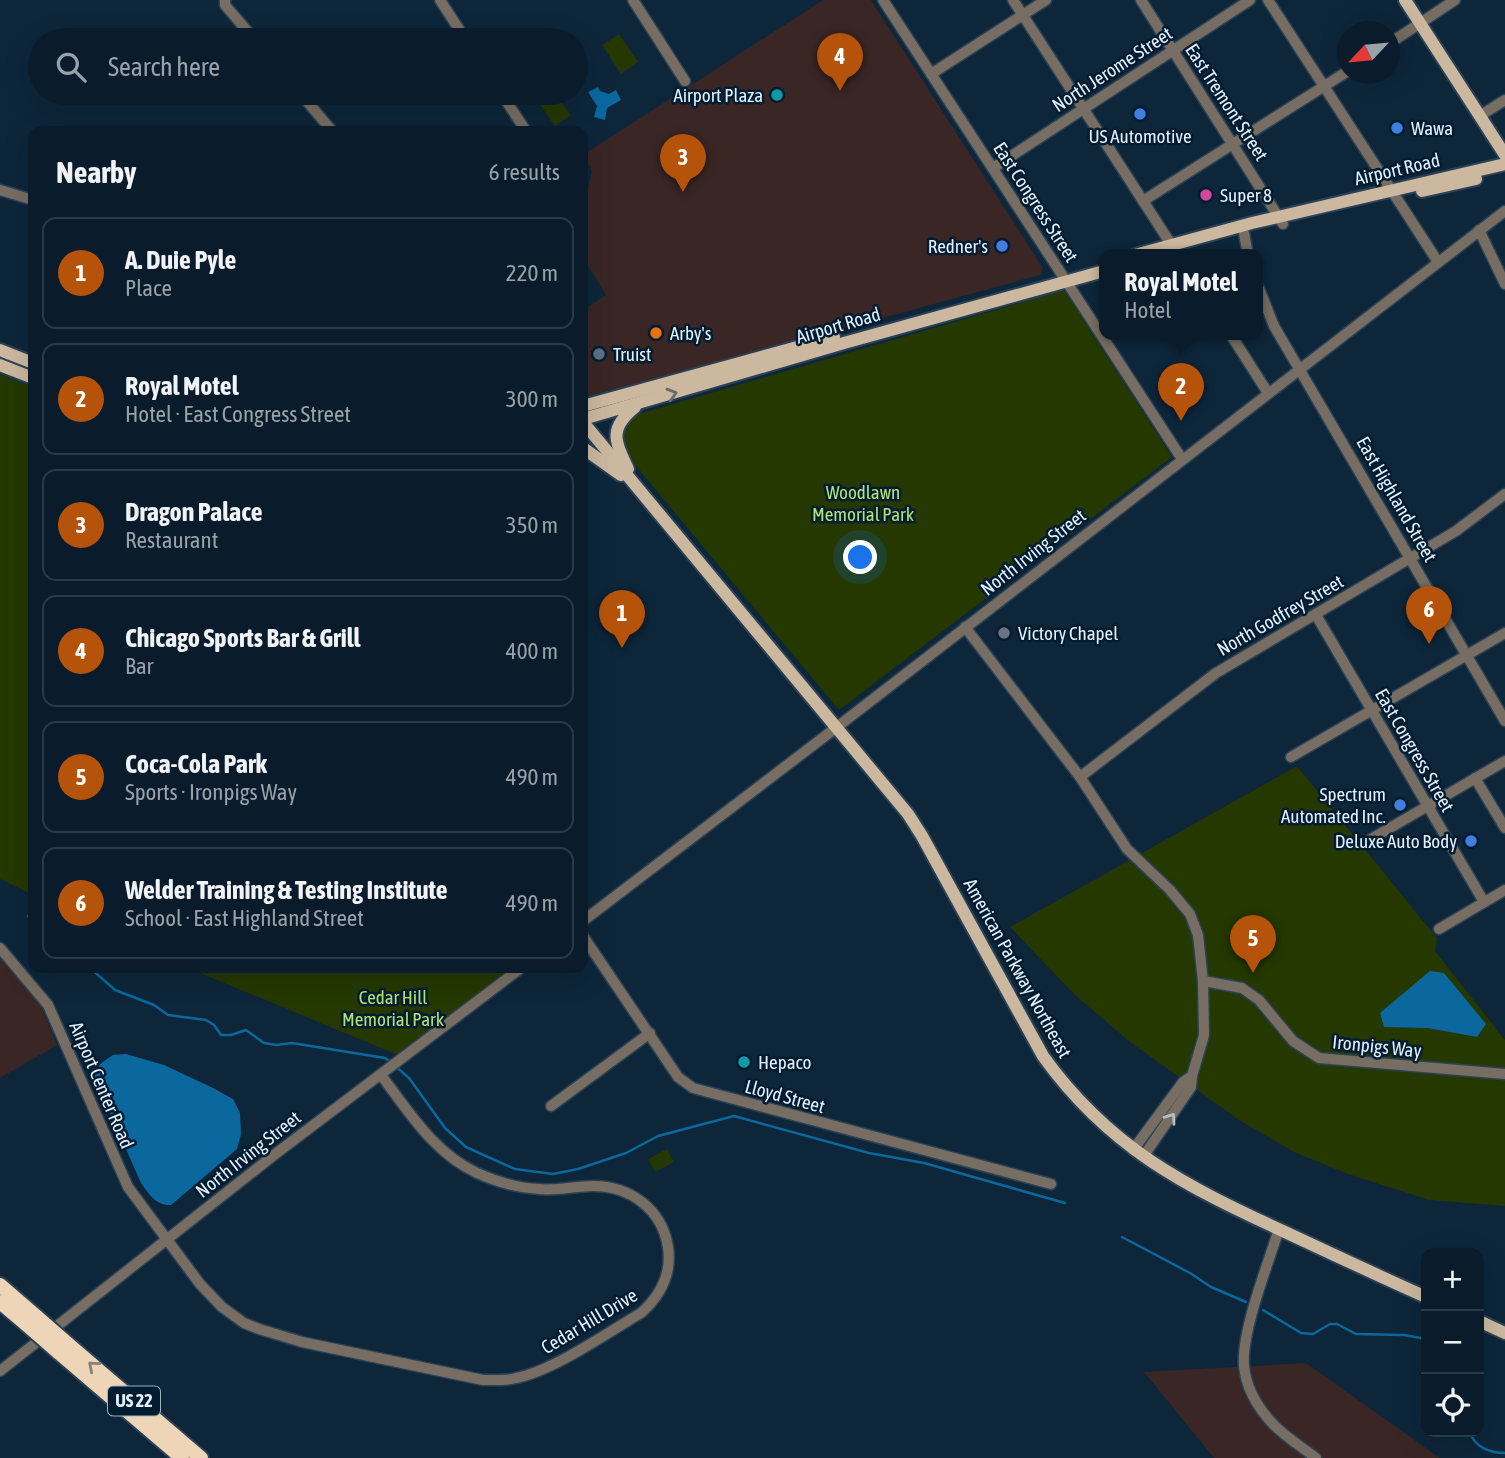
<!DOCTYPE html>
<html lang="en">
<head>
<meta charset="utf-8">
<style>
	:root { --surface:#0a1c2c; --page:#132534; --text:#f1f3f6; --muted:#99a1a9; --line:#2a3a48; --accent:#b45309 }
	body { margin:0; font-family:"Asap Condensed",sans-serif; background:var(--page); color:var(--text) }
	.controls { position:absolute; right:21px; bottom:21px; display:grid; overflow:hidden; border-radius:14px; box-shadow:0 7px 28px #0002 }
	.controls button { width:63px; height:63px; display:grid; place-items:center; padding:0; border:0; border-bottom:2px solid var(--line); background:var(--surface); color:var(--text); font:35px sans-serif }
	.compass { position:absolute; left:1337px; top:21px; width:63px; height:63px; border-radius:50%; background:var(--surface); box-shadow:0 7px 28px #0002; rotate:244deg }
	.you { position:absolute; left:861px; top:558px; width:24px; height:24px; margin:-18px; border:5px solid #fff; border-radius:50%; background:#1a73e8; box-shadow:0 0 0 10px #1a73e833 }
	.badge { display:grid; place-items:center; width:46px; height:46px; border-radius:50%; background:var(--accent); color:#fff; font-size:23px; font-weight:700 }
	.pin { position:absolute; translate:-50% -58px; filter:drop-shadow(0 2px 4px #0008) }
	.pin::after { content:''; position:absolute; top:37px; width:24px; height:21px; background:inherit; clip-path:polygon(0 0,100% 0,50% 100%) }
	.popup { position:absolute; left:1099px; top:249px; width:164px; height:91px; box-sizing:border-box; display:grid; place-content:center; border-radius:14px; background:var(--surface); filter:drop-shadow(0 2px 5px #0005); font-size:23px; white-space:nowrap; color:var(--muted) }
	.popup b { font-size:26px; color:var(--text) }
	.popup::after { content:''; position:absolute; left:50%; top:100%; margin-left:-14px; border:14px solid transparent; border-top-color:var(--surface) }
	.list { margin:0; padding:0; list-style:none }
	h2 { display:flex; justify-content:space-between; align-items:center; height:91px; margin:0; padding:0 28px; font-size:30px }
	h2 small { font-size:23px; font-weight:400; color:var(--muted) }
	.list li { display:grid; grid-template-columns:46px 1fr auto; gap:21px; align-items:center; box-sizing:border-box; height:112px; margin:0 14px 14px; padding:0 14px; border:2px solid var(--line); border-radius:14px }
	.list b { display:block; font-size:26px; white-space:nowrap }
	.list p { margin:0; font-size:23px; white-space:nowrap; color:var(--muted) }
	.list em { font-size:23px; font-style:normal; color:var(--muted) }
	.icon { flex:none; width:38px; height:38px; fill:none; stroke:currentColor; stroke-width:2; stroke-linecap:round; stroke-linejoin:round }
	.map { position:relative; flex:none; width:1505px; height:1458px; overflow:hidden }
	.search { position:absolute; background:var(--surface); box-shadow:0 7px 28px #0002; left:28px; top:28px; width:560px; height:77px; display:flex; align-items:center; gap:18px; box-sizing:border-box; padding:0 24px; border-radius:38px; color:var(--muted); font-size:26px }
	.panel { position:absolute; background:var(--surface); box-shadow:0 7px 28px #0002; left:28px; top:126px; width:560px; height:847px; border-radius:14px }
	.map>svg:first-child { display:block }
	.commercial { fill:#392625 }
	.green { fill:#243800 }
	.water { fill:#0a689e }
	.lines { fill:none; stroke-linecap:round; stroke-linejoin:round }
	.stream { stroke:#0a689e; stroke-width:2.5 }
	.minor-casing { stroke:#2b4256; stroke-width:13 }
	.major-casing { stroke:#2b4256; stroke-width:16 }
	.highway-casing { stroke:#2b4256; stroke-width:18 }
	.minor { stroke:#776d62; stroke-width:10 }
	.major { stroke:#ccb89f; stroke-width:12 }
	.highway { stroke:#eed5b7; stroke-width:14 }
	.highway-bridge-casing { stroke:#2b4256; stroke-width:18; stroke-linecap:butt }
	.highway-bridge { stroke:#eed5b7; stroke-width:14 }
	.oneway { stroke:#686a67 }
	.oneway2 { stroke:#b7bcc0 }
	.oneway3 { stroke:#85827a }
	.culture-dot { fill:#0f9aa8; stroke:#041c2f; stroke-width:2.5 }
	.shop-dot { fill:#3f7fe0; stroke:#041c2f; stroke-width:2.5 }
	.hotel-dot { fill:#d1479c; stroke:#041c2f; stroke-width:2.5 }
	.food-dot { fill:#e8710a; stroke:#041c2f; stroke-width:2.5 }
	.service-dot { fill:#5c6f8a; stroke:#041c2f; stroke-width:2.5 }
	.worship-dot { fill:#6b7280; stroke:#041c2f; stroke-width:2.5 }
	.labels { text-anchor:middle; stroke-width:5; stroke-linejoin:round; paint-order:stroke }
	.shield { fill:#041c2f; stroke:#9fb1c1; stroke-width:2 }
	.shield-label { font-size:18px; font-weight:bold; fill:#e2f1ff }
	.street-label { font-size:19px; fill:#e2f1ff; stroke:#041c2f }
	.poi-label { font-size:19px; fill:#e2f1ff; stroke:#041c2f; text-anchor:start }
	.park-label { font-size:19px; fill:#b3e275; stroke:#041c2f }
</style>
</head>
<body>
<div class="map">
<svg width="1505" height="1458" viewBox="0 0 1505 1458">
	<rect width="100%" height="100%" fill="#0d263a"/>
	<g class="commercial">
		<polygon points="823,0 871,0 1043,268 1040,275 729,360 583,397 583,306 588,307 606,295 583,258 583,194 588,188 592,171 583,155"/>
		<polygon points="0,958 39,1001 57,1045 0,1078"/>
		<polygon points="1306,1363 1440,1458 1214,1458 1144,1372"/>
	</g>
	<g class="green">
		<polygon points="619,34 638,62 621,74 602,45"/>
		<polygon points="532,93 555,93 571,115 555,126"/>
		<polygon points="1064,290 1172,457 839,710 636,466 622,446 622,424 635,415"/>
		<polygon points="0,374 33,387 33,895 0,879"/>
		<polygon points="1297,766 1437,938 1435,951 1505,1040 1505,1206 1429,1200 1348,1174 1294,1152 1239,1120 1130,1042 1075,995 1010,927"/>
		<polygon points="188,968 515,968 398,1055"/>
		<polygon points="667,1149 674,1162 655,1172 648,1159"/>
	</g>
	<g class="water">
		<polygon points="598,87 600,91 609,94 616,90 621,100 607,108 605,120 594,117 597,106 588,92"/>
		<polygon points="1430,971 1444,973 1486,1024 1477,1037 1428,1028 1384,1027 1380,1013"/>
		<path d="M126,1054l38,11 47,22 22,12 7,14 1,21 -4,15 -66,56c-15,1 -22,-11 -30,-22l-50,-113 22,-15z"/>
	</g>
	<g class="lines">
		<g class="stream">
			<polyline points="28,916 33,921"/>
			<polyline points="90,968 115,990 154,1005 168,1015 206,1020 214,1025 221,1035 231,1035 246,1030 264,1043 276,1045 292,1043 385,1058 390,1062"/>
			<polyline points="395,1066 409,1078 445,1128 466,1147 515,1169 553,1174 578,1169 626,1153 658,1136 734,1116 869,1153 924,1163 1065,1203"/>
			<polyline points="1122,1237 1190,1273 1211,1287 1246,1302"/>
			<polyline points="1263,1310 1301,1333 1313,1334 1330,1324 1337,1324 1356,1334 1404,1335 1426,1339"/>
			<polyline points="1479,1381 1481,1389 1479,1403"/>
			<path d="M1470,1432c4,15 20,21 35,21"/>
		</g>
		<g class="minor-casing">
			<g id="minor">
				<polyline points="225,0 225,5 255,40"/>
				<polyline points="440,0 466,40"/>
				<polyline points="633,0 685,81"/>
				<polyline points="883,0 1182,459"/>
				<polyline points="1013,0 1178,255"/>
				<polyline points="1141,0 1283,224"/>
				<polyline points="1268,0 1438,262"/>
				<polyline points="1390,43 1455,0"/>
				<polyline points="931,74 1046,0"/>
				<polyline points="300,93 332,131"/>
				<polyline points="501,93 526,131"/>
				<polyline points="1481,115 1505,100"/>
				<polyline points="993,168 1250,0"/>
				<polyline points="0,190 33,200"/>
				<polyline points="1143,201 1348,71"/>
				<polyline points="1479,230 1505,284"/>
				<polyline points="1244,233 1248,255"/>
				<polyline points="1258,286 1274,326 1505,721"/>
				<polyline points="1231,335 1268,393"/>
				<polyline points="1316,615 1484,902"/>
				<polyline points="965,627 1080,777 1127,849 1170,890 1190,914 1198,935 1203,981"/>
				<polyline points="1291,757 1505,633"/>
				<polyline points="1080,777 1216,673 1456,531 1505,494"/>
				<polyline points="1475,778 1505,828"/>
				<polyline points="1371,839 1505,761"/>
				<polyline points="583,921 837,727 1505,211"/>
				<polyline points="1439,929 1505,890"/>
				<polyline points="583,936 678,1077 693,1088 1051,1184"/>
				<path d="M0,948l48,57 80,182 72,97 22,23 22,16 15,6 43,13 181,38c11,0 22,1 33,-2 37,-7 91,-45 125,-65 19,-17 31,-39 27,-66 -6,-38 -38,-61 -75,-61 -18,0 -36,5 -54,3 -21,-1 -42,-7 -62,-16 -43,-20 -68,-61 -96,-98"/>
				<polyline points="551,1106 650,1033"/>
				<polyline points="1133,1150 1183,1082 1192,1076"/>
				<polyline points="1143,1157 1191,1087 1192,1076 1204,1035 1203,981 1242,988 1259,1000 1293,1041 1319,1058 1505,1074"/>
				<path d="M1279,1229c-11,35 -38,103 -35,137 2,22 15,43 29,58 12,13 29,23 43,34"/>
				<polyline points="0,1371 274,1155 521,968"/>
			</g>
		</g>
		<g class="major-casing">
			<g id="major">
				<polyline points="1405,0 1505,155"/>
				<polyline points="1422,191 1476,179"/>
				<polyline points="1135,255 1252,223 1505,164"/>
				<polyline points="0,350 33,363"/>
				<polyline points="0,365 33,378"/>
				<polyline points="583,406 834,337"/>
				<polyline points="583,419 844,343 1104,271"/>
				<path d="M583,422l325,392 14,22 121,220c66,92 142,130 242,176 47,22 94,44 141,65"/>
				<polyline points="583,448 621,475"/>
				<path d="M628,469c-13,-28 -20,-40 7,-62"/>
				<polyline points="1479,1321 1505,1333"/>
			</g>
		</g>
		<g class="highway-casing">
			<g id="highway">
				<polyline points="0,1285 37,1317"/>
				<polyline points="0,1302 27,1325"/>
				<polyline points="68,1344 201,1458"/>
				<polyline points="58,1352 182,1458"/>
			</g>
		</g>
		<use href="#minor" class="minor"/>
		<use href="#major" class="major"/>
		<use href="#highway" class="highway"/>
		<g class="highway-bridge-casing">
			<g id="highway-bridge">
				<polyline points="37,1317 68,1344"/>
				<polyline points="27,1325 58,1352"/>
			</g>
		</g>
		<use href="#highway-bridge" class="highway-bridge"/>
	</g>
	<defs><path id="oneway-chevron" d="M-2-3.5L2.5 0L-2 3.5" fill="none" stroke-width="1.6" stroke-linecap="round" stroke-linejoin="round" transform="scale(1.75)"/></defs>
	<use class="oneway" href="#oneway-chevron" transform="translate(672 394) rotate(-16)"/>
	<use class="oneway2" href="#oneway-chevron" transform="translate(1171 1118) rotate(-55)"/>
	<use class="oneway3" href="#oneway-chevron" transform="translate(93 1366) rotate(-139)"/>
	<g class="culture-dot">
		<circle cx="777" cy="95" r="7"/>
		<circle cx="744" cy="1062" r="7"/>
	</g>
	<g class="shop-dot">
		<circle cx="1140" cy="114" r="7"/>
		<circle cx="1397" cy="128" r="7"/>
		<circle cx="1002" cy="246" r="7"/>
		<circle cx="1400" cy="805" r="7"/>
		<circle cx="1471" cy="841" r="7"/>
	</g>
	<circle class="hotel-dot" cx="1206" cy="195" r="7"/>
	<circle class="food-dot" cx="656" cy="333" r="7"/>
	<circle class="service-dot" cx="599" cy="354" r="7"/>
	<circle class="worship-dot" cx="1004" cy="633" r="7"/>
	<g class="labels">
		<rect class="shield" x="108" y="1386.5" width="52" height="29" rx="5"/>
		<g class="shield-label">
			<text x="134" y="1407">US 22</text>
		</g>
		<g class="street-label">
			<text transform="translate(1112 69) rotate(-33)" y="7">North Jerome Street</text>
			<text transform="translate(1227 102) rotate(57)" y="7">East Tremont Street</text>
			<text transform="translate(1397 169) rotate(-13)" y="7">Airport Road</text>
			<text transform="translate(1036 202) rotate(57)" y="7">East Congress Street</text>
			<text transform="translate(838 325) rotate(-16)" y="7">Airport Road</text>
			<text transform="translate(1397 499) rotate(60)" y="7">East Highland Street</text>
			<text transform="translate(1033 552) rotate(-38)" y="7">North Irving Street</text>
			<text transform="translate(1280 615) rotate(-30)" y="7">North Godfrey Street</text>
			<text transform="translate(1415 750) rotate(60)" y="7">East Congress Street</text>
			<text transform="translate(1018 968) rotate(61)" y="7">American Parkway Northeast</text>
			<text transform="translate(1377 1046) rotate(6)" y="7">Ironpigs Way</text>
			<text transform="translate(102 1085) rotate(67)" y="7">Airport Center Road</text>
			<text transform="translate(785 1096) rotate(15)" y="7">Lloyd Street</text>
			<text transform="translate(248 1154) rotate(-38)" y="7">North Irving Street</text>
			<text transform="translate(589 1321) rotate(-31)" y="7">Cedar Hill Drive</text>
		</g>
		<g class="poi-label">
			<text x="763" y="102" text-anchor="end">Airport Plaza</text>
			<text x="1411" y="135">Wawa</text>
			<text x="1140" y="143" text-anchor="middle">US Automotive</text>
			<text x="1220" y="202">Super 8</text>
			<text x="988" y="253" text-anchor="end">Redner's</text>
			<text x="670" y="340">Arby's</text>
			<text x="613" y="361">Truist</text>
			<text x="1018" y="640">Victory Chapel</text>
			<text x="1386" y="801" text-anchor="end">Spectrum<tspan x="1386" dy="22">Automated Inc.</tspan></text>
			<text x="1457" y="848" text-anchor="end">Deluxe Auto Body</text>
			<text x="758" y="1069">Hepaco</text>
		</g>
		<g class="park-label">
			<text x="863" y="499">Woodlawn<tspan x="863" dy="22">Memorial Park</tspan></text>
			<text x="393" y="1004">Cedar Hill<tspan x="393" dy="22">Memorial Park</tspan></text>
		</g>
	</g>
</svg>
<div class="controls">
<button>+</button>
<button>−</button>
<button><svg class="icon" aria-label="locate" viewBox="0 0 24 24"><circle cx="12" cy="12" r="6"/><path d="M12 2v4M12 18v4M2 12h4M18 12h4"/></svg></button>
</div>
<svg class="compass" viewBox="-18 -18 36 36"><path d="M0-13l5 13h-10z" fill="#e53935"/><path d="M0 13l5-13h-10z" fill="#99a1a9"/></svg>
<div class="you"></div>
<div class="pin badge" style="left:622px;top:648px">1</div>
<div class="pin badge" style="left:1181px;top:421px">2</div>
<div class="popup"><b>Royal Motel</b>Hotel</div>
<div class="pin badge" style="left:683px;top:192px">3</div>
<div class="pin badge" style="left:840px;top:91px">4</div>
<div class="pin badge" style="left:1253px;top:973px">5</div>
<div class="pin badge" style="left:1429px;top:644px">6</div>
<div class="search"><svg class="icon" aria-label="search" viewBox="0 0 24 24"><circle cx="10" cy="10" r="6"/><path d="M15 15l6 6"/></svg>Search here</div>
<section class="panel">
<h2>Nearby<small>6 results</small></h2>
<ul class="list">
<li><span class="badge">1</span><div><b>A. Duie Pyle</b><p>Place</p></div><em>220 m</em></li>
<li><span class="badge">2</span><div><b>Royal Motel</b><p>Hotel · East Congress Street</p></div><em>300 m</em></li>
<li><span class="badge">3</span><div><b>Dragon Palace</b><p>Restaurant</p></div><em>350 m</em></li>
<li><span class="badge">4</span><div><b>Chicago Sports Bar &amp; Grill</b><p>Bar</p></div><em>400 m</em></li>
<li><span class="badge">5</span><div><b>Coca-Cola Park</b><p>Sports · Ironpigs Way</p></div><em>490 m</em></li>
<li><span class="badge">6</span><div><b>Welder Training &amp; Testing Institute</b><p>School · East Highland Street</p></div><em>490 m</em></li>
</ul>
</section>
</div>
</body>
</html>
